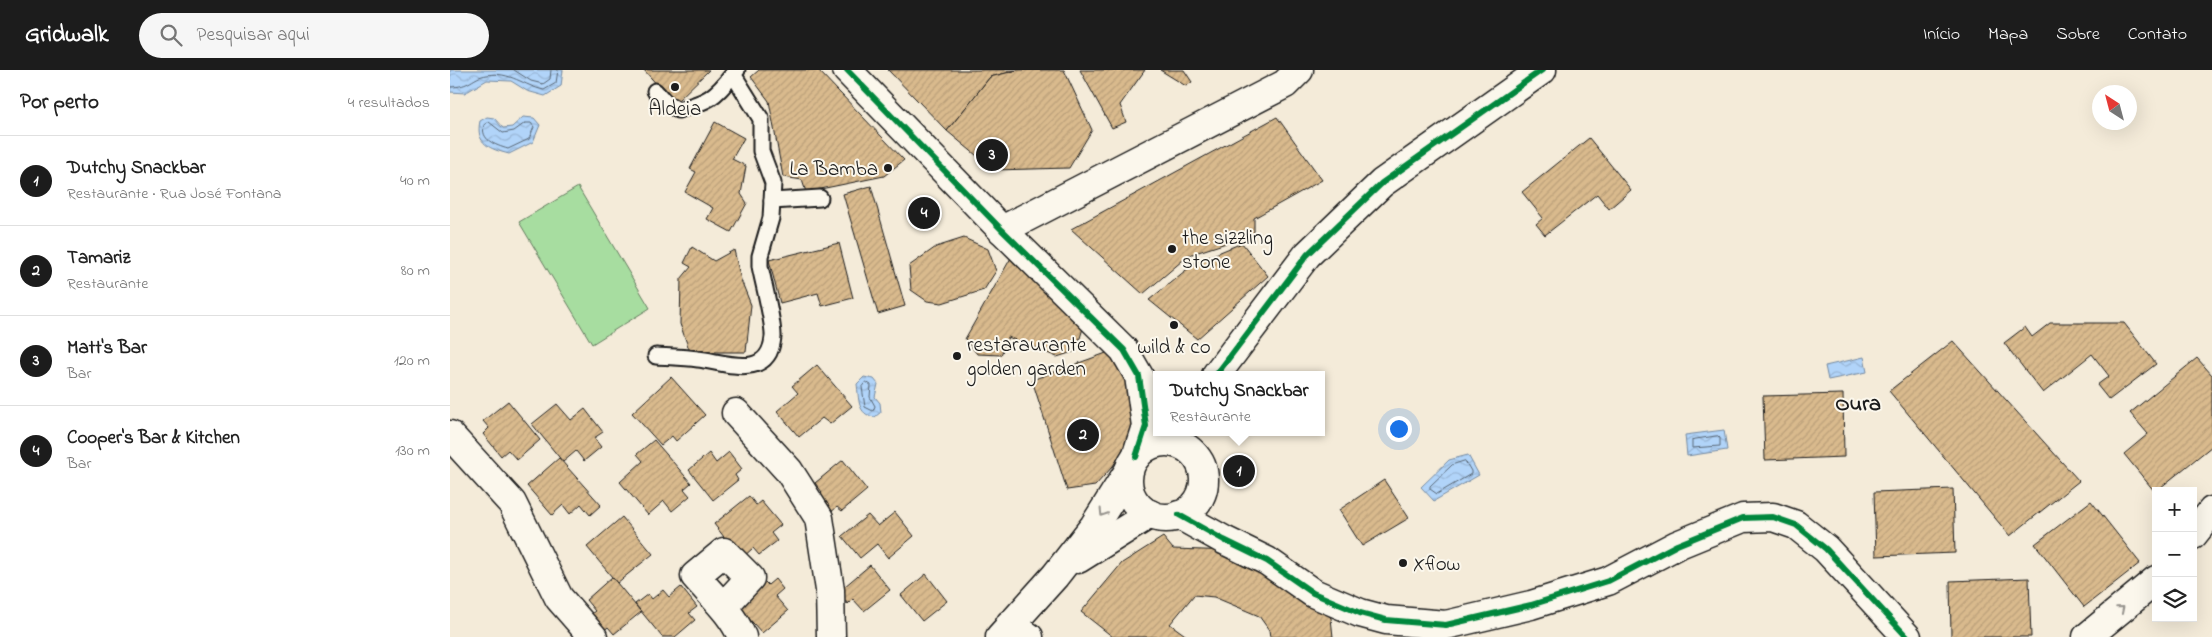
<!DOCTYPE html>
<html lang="pt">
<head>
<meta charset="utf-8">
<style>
	:root { --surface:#fff; --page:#f6f6f6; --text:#222; --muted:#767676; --line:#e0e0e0; --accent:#1c1c1c }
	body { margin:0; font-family:"Indie Flower",sans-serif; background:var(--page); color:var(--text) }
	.controls { position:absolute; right:15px; bottom:15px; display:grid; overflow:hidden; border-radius:0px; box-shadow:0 5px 20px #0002 }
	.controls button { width:45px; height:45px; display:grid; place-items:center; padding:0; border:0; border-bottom:1px solid var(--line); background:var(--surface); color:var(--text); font:25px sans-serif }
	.compass { position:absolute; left:1642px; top:15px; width:45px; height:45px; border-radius:50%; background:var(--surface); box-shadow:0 5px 20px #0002; rotate:324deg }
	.you { position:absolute; left:948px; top:358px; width:18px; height:18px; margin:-12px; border:4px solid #fff; border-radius:50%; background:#1a73e8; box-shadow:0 0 0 8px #1a73e833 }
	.badge { display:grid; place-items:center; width:32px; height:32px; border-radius:50%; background:var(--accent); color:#fff; font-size:16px; font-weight:700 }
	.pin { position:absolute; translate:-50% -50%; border:2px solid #fff; box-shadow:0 1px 5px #0006 }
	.popup { position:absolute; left:703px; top:301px; width:172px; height:65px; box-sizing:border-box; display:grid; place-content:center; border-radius:0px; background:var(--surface); filter:drop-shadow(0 1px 4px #0005); font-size:16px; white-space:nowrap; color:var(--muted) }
	.popup b { font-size:19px; color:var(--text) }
	.popup::after { content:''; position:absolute; left:50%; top:100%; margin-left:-10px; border:10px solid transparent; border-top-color:var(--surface) }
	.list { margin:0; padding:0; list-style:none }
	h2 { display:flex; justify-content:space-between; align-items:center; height:65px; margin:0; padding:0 20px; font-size:21px }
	h2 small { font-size:16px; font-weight:400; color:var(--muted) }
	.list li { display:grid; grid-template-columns:32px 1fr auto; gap:15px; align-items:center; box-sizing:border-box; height:90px; padding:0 20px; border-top:1px solid var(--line) }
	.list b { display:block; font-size:19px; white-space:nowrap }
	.list p { margin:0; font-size:16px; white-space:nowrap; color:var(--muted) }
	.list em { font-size:16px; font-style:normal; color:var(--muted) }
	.icon { flex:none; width:28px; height:28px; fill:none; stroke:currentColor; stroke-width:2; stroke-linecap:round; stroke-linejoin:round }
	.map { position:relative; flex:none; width:1762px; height:567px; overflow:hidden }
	header { display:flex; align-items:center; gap:30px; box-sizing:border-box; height:70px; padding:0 25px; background:var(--accent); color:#fff }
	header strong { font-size:24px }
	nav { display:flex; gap:28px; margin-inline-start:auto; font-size:18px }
	.search { width:350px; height:45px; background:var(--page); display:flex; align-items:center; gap:12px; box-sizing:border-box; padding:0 18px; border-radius:28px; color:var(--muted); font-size:19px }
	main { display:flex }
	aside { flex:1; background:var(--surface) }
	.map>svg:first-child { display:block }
	.garden { fill:#a7dda0; stroke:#627c5e }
	.water { fill:url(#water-waves); stroke:#758aa1 }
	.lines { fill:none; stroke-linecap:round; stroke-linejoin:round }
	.shore { stroke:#586674; stroke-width:1 }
	.building { fill:url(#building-hatch); stroke:#1c1c1c }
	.service-casing { stroke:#1c1c1c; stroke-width:19 }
	.minor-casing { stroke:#1c1c1c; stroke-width:31 }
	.tertiary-casing { stroke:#1c1c1c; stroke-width:31 }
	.service { stroke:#fbf7ec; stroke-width:15 }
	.minor { stroke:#fbf7ec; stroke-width:28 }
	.tertiary { stroke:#fbf7ec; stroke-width:28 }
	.cycleway-casing { stroke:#fbf7ec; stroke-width:9 }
	.cycleway { stroke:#00873e; stroke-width:6 }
	.oneway { stroke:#97948e }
	.poi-dot { fill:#1c1c1c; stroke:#fbf7ec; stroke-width:2 }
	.labels { text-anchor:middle; stroke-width:4; stroke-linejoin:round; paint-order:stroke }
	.poi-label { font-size:21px; fill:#1c1c1c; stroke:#fbf7ec; text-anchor:start }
	.neighbourhood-label { font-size:22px; font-weight:bold; fill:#1c1c1c; stroke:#fbf7ec }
</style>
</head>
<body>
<header>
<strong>Gridwalk</strong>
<div class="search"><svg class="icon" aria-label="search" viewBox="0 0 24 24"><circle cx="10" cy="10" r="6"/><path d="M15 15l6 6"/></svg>Pesquisar aqui</div>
<nav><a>Início</a><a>Mapa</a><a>Sobre</a><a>Contato</a></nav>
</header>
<main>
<aside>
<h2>Por perto<small>4 resultados</small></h2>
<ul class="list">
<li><span class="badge">1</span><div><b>Dutchy Snackbar</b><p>Restaurante · Rua José Fontana</p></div><em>40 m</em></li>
<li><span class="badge">2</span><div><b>Tamariz</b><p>Restaurante</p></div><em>80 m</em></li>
<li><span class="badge">3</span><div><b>Matt's Bar</b><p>Bar</p></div><em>120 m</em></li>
<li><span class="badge">4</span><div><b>Cooper's Bar &amp; Kitchen</b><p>Bar</p></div><em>130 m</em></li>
</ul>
</aside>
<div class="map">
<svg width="1762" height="567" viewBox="0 0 1762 567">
	<defs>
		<pattern id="water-waves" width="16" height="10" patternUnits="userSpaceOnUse" patternTransform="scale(1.25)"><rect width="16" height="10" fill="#b1d4f9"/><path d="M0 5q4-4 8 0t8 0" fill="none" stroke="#98b5d5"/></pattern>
		<pattern id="building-hatch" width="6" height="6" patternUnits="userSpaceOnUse" patternTransform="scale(1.25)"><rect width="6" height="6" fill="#d9ba8d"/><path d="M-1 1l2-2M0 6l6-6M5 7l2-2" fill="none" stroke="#ba9f79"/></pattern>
	</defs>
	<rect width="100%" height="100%" fill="#f4ebd9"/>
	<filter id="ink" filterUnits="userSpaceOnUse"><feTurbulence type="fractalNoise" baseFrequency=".02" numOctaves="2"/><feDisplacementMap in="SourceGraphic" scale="10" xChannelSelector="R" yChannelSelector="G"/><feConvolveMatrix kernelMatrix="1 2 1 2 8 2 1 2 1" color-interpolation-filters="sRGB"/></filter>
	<g filter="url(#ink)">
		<polygon class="garden" points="128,117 200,238 142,274 69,152"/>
		<g class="water">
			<polygon points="0,0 113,0 111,16 95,26 77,21 61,11 37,10 15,23 0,22"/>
			<path d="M37,47l7,1 9,10 9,-1 11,-10 11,1 6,7 -7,17 -24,12c-19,-5 -34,-10 -29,-33z"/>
			<polygon points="1414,287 1417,302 1378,310 1375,296"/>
			<path d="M414,307l10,2 4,5 -3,13 5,6 1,9 -6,5c-18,-2 -16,-18 -18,-33z"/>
			<polygon points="1274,360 1277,380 1237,386 1235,365"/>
			<polygon points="1018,385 1029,405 984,431 971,417 999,390"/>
		</g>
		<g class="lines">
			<g class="shore">
				<polyline points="64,0 81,11 93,14 100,9 101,0"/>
				<path d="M0,17c21,0 22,-10 37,-12 23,-4 37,11 57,15l12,-7 2,-13"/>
				<path d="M39,52l14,11 11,-2 11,-8h6l3,4 -5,12 -21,10c-13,-4 -28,-9 -24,-24z"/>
				<polygon points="416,312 421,315 420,327 425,336 423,341 415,337 412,317"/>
				<polygon points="1268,366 1270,368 1270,376 1242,378 1242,370"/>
				<polygon points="1015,391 1021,401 1021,404 987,424 980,419 980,416 1002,395"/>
			</g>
		</g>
		<g class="building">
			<polygon points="194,0 259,0 224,34"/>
			<polygon points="309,0 368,0 454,90 434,106 356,122 352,110 333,107 319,31 301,7"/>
			<polygon points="438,0 568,0 540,7 497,61"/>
			<polygon points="568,0 614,0 642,60 619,98 544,100 497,61 540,7"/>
			<polygon points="630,0 695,0 670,35 676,52 662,58"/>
			<polygon points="710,0 734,0 742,12 736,16"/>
			<polygon points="827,47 872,110 804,148 804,164 739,185 693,224 621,159"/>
			<polygon points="265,52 294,68 282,89 296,96 291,124 297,133 281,162 257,149 263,138 235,122 246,102 240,99"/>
			<polygon points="1139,68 1181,120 1159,139 1147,124 1095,165 1086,154 1093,148 1072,122"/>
			<polygon points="421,116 455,236 428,244 393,124"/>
			<polygon points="514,168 538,179 546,201 534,220 492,233 477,231 461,220 459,196 486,177"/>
			<polygon points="389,173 403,228 372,236 368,223 330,233 319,190"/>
			<polygon points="792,173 818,206 747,269 699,230 746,192"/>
			<polygon points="242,177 264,191 284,180 291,210 301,235 296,282 240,282 230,254 231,209 241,197 234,193"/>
			<polygon points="562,186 634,255 626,281 607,287 558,267 551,285 527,284 515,269"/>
			<polygon points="1600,253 1674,253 1706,294 1659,330 1647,315 1659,306 1642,284 1593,323 1554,273 1575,257 1582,267"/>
			<polygon points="1503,271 1629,411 1560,466 1439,321"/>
			<polygon points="659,282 685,318 681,368 663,396 645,416 617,420 582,310"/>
			<polygon points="1747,288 1762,305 1762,376 1705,422 1674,384 1698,364 1680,343"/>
			<polygon points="367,295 402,336 380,354 372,348 349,367 327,341 348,323 342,316"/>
			<polygon points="221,307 255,345 226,371 222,366 211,375 182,343"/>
			<polygon points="1393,324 1394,387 1315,390 1313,326"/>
			<polygon points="58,331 90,370 67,390 58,380 51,386 33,364 39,358 33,351"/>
			<polygon points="107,334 121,350 135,339 153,362 144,368 151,377 134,391 126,381 113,392 82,354"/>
			<polygon points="204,370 241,413 234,419 240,426 222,441 214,431 198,445 170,412 193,391 187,384"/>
			<polygon points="279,382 292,399 285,405 288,410 263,430 239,400 259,383 266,393"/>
			<polygon points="109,388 151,435 140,445 131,434 120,444 113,435 102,445 77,416"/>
			<polygon points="393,390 417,420 392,441 387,437 379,444 366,428 372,422 365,413"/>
			<polygon points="934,410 959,448 912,476 889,440"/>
			<polygon points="1503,419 1505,483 1426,486 1424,422"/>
			<polygon points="299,426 306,435 311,431 331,455 321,463 327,471 309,485 303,478 291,489 264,454"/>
			<polygon points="1641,431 1690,493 1634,537 1585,474"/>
			<polygon points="445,442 464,466 438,488 427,474 410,488 392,466 418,445 428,456"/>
			<polygon points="172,447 203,484 167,513 137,477"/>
			<polygon points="713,467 723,479 783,481 866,531 881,548 883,567 820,567 819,560 809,546 764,527 744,525 720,554 738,567 663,567 631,542 672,493"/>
			<polygon points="420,495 440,520 414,541 403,529 398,534 388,522"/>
			<polygon points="476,504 497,531 472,551 451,525"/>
			<polygon points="162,507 191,542 164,564 158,557 151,563 137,547 145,541 136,530"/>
			<polygon points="1579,508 1581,567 1501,567 1500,511"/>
			<polygon points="312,509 318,515 325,509 333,519 325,526 338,541 312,563 285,533"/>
			<polygon points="231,517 247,537 239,543 245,550 225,567 212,567 185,534 198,524 202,529 213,520 219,527"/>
		</g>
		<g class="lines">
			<g class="service-casing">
				<g id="service">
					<path d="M205,21l11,12 12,7c29,-8 37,-12 55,-36"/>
					<polyline points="322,131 370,128"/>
					<path d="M206,286c14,1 28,1 42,3 27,3 71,22 75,-22 1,-14 -10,-55 -13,-71v-10l11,-38 2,-35 -12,-32v-32l-28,-45 4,-4"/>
				</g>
			</g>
			<g class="minor-casing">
				<g id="minor">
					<polyline points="397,0 552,160 674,280 689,306 696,356 686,387"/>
					<polyline points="552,160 835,14 849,0"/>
					<polyline points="286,343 339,401 369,448 380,520 381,567"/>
					<polyline points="0,365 62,433 109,528 143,567"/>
					<polyline points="729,445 774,470 817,491 863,523 910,543 936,550 996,555 1081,535 1158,511 1227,475 1293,448 1323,447 1346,455 1376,479 1457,567"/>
					<polyline points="1743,465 1762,441"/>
					<path d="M273,537l27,-29 -26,-26 -29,24c17,20 37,37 47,61"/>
					<polyline points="560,554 579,567"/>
					<polyline points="1637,567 1706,510"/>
				</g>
			</g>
			<g class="tertiary-casing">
				<g id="tertiary">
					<polyline points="766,305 857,185 932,113 1092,0"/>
					<circle cx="716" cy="410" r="38"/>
					<polyline points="628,489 700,444"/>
					<polyline points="550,567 605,506 644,456 678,402"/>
				</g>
			</g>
			<use href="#service" class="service"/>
			<use href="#minor" class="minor"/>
			<use href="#tertiary" class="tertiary"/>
			<g class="cycleway-casing">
				<g id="cycleway">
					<polyline points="397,0 552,160 674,280 689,306 696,356 686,387"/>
					<polyline points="766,305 857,185 932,113 1092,0"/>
					<polyline points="729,445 774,470 817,491 863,523 910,543 936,550 996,555 1081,535 1158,511 1227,475 1293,448 1323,447 1346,455 1376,479 1457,567"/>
				</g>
			</g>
			<use href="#cycleway" class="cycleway"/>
		</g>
		<defs><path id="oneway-chevron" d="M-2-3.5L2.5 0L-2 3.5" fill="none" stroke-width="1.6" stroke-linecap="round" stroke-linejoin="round" transform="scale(1.25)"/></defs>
		<g class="oneway">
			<use href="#oneway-chevron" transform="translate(653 443) rotate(122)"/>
			<use href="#oneway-chevron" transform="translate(1671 539) rotate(-40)"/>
		</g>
	</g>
	<g class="poi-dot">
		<circle cx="225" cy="17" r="5"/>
		<circle cx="438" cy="98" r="5"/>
		<circle cx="722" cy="179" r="5"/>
		<circle cx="724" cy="255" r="5"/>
		<circle cx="507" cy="286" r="5"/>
		<circle cx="953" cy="493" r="5"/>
	</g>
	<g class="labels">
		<g class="poi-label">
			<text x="225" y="45" text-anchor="middle">Aldeia</text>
			<text x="428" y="105" text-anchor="end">La Bamba</text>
			<text x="732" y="174">the sizzling<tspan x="732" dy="24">stone</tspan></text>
			<text x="517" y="281">restaraurante<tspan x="517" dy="24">golden garden</tspan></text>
			<text x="724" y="283" text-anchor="middle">wild &amp; co</text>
			<text x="963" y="500">Xflow</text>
		</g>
		<g class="neighbourhood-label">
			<text x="1408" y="340">Oura</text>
		</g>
	</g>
</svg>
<div class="controls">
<button>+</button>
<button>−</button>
<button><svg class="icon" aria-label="layers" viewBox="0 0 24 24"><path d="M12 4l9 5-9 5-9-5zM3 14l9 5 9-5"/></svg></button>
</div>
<svg class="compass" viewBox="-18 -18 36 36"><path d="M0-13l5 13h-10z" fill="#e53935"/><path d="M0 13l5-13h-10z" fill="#767676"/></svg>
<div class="you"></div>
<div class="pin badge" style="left:789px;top:401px">1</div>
<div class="popup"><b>Dutchy Snackbar</b>Restaurante</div>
<div class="pin badge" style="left:633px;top:365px">2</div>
<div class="pin badge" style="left:542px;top:85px">3</div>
<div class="pin badge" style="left:474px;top:143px">4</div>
</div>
</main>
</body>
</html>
